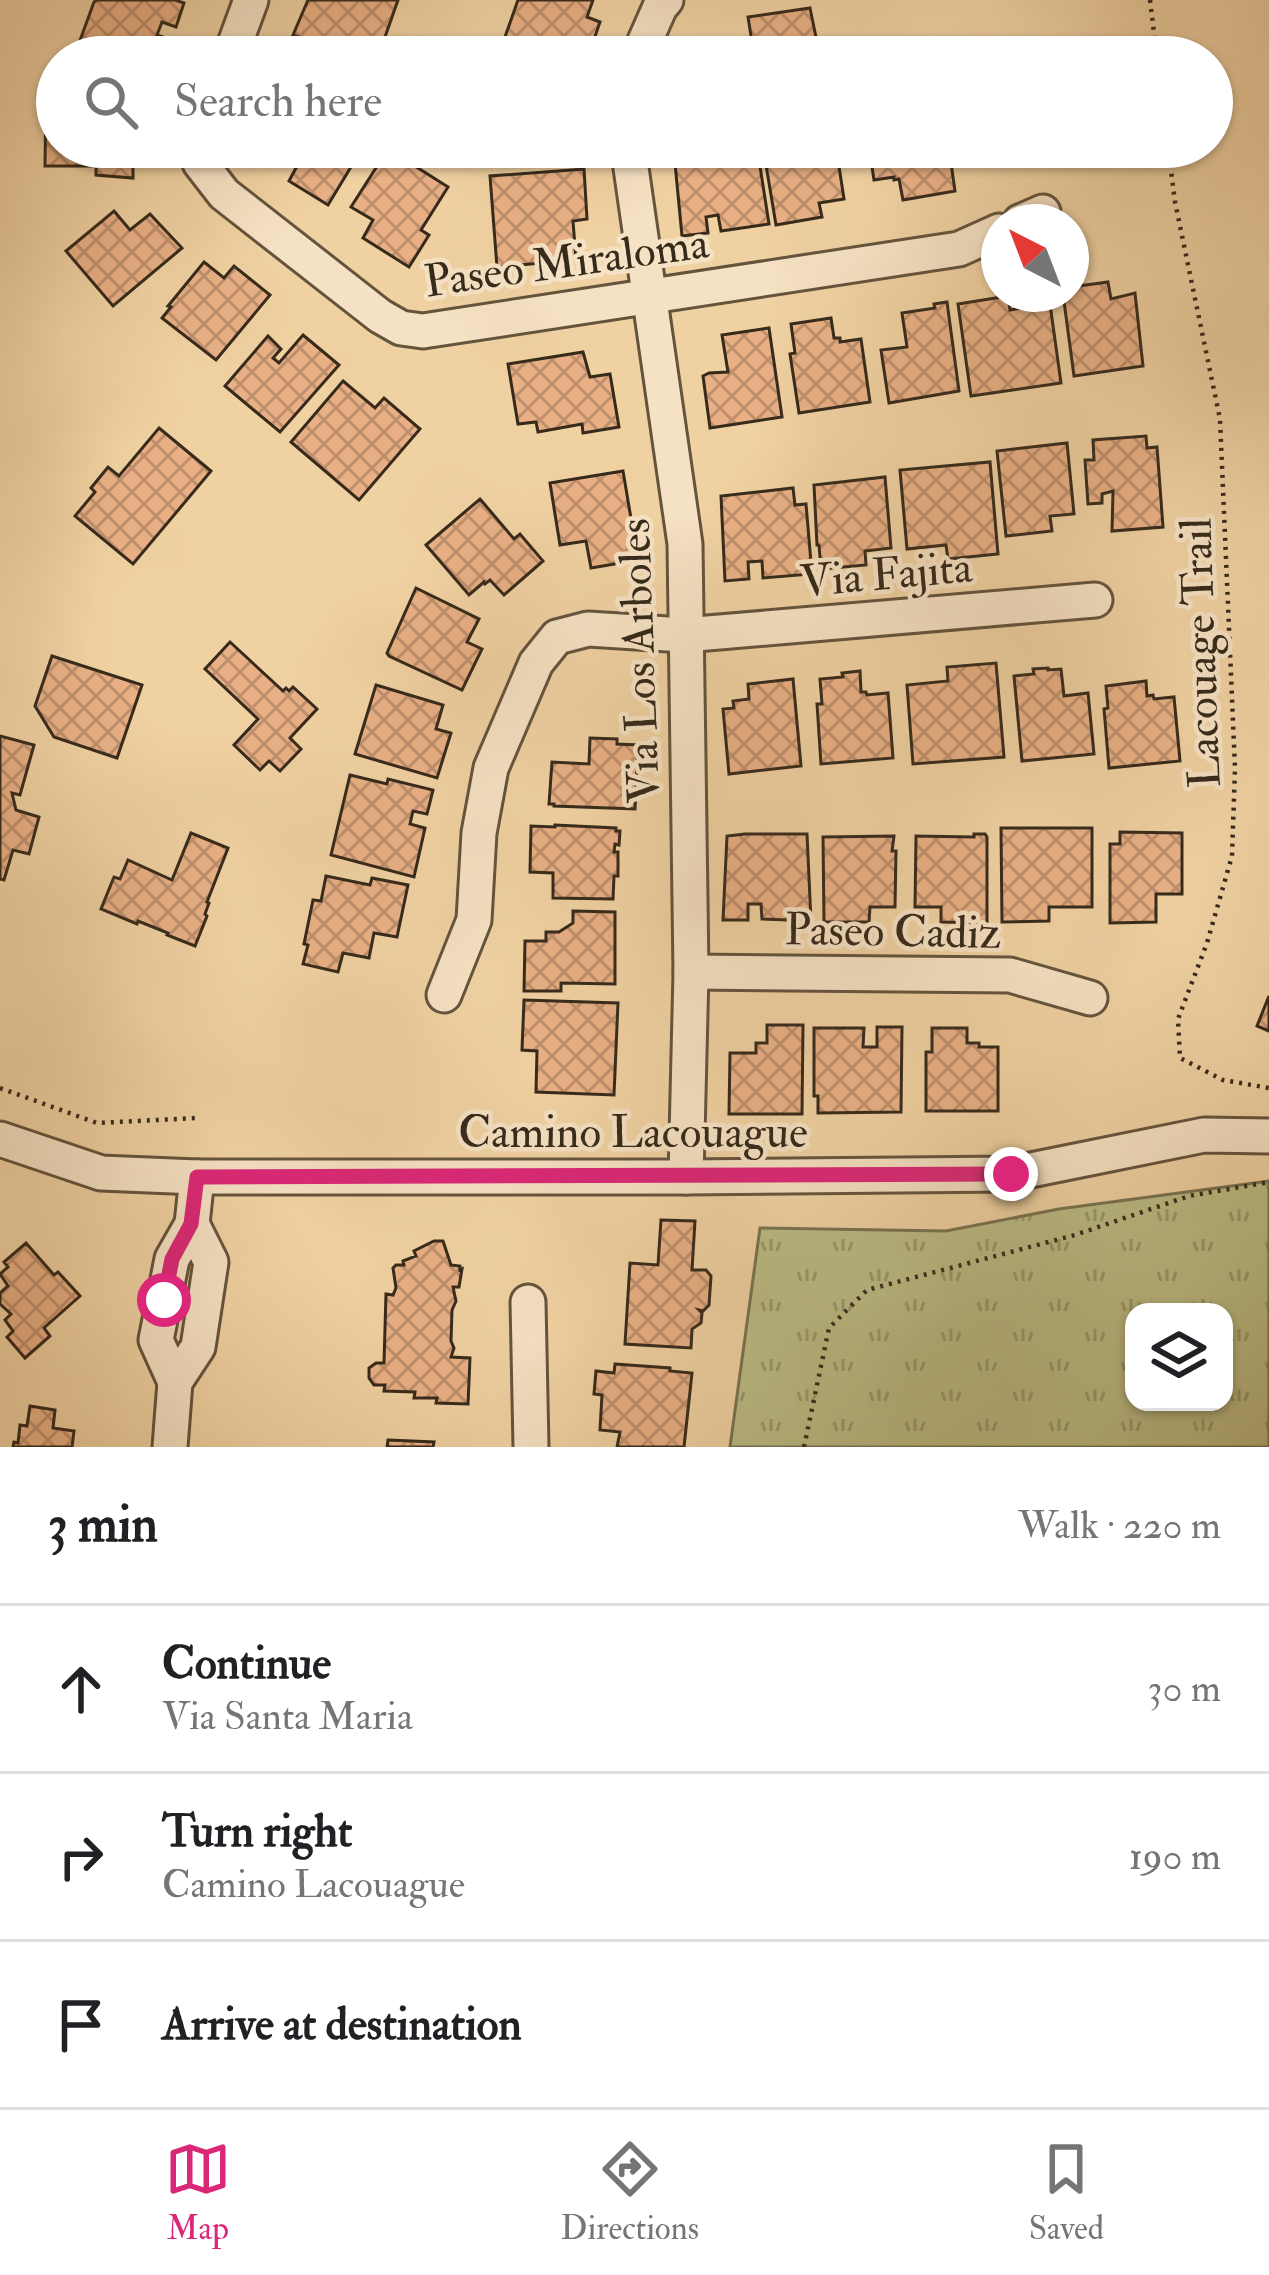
<!DOCTYPE html>
<html lang="en">
<head>
<meta charset="utf-8">
<style>
	:root { --surface:#fff; --page:#f2f2f2; --text:#202124; --muted:#757577; --line:#e0e0e0; --accent:#db2777 }
	body { margin:0; font-family:"IM FELL Double Pica",serif; background:var(--page); color:var(--text) }
	.controls { position:absolute; right:36px; bottom:36px; display:grid; overflow:hidden; border-radius:24px; box-shadow:0 3px 9px #0004 }
	.controls button { width:108px; height:108px; display:grid; place-items:center; padding:0; border:0; border-bottom:3px solid var(--line); background:var(--surface); color:var(--text); font:60px sans-serif }
	.compass { position:absolute; left:981px; top:204px; width:108px; height:108px; border-radius:50%; background:var(--surface); box-shadow:0 3px 9px #0004; rotate:318deg }
	.stop { position:absolute; width:36px; height:36px; margin:-27px; border:9px solid #db2777; border-radius:50%; background:#fff }
	.stop.end { background:#db2777; border-color:#fff; box-shadow:0 3px 12px #0008 }
	.list { margin:0; padding:0; list-style:none }
	h2 { display:flex; justify-content:space-between; align-items:center; height:156px; margin:0; padding:0 48px; font-size:51px }
	h2 small { font-size:39px; font-weight:400; color:var(--muted) }
	.list li { display:grid; grid-template-columns:78px 1fr auto; gap:36px; align-items:center; box-sizing:border-box; height:168px; padding:0 48px; border-top:3px solid var(--line) }
	.list b { display:block; font-size:45px; white-space:nowrap }
	.list p { margin:0; font-size:39px; white-space:nowrap; color:var(--muted) }
	.list em { font-size:39px; font-style:normal; color:var(--muted) }
	.icon { flex:none; width:66px; height:66px; fill:none; stroke:currentColor; stroke-width:2; stroke-linecap:round; stroke-linejoin:round }
	.map { position:relative; flex:none; width:1269px; height:1447px; overflow:hidden }
	.search { position:absolute; background:var(--surface); box-shadow:0 3px 9px #0004; left:36px; right:36px; top:36px; height:132px; display:flex; align-items:center; gap:30px; box-sizing:border-box; padding:0 42px; border-radius:66px; color:var(--muted); font-size:45px }
	.sheet { height:660px; background:var(--surface) }
	nav { display:flex; justify-content:space-around; align-items:center; box-sizing:border-box; height:168px; border-top:3px solid var(--line); background:var(--surface); font-size:33px; color:var(--muted) }
	nav a { display:grid; justify-items:center; gap:6px }
	nav .on { color:var(--accent) }
	.map>svg:first-child { display:block }
	.grass { fill:url(#grass-tufts); stroke:#787250; stroke-width:3; fill-rule:evenodd }
	.building { fill:url(#building-cross-hatch); stroke:#362a1b; stroke-width:3 }
	.lines { fill:none; stroke-linecap:round; stroke-linejoin:round }
	.street-casing { stroke:#64543d; stroke-width:39 }
	.path { stroke:#362a1b; stroke-width:4.5; stroke-dasharray:3 6; stroke-linecap:butt }
	.street { stroke:#f5e1c3; stroke-width:33 }
	.route { stroke:#db2777; stroke-width:15 }
	.labels { text-anchor:middle; stroke-width:9; stroke-linejoin:round; paint-order:stroke }
	.street-label { font-size:45px; fill:#362a1b; stroke:#f5e1c3 }
</style>
</head>
<body>
<div class="map">
<svg width="1269" height="1447" viewBox="0 0 1269 1447">
	<defs>
		<pattern id="grass-tufts" width="24" height="20" patternUnits="userSpaceOnUse" patternTransform="scale(3)"><rect width="24" height="20" fill="#babb84"/><path d="M3 7l-1-3M5 7V3M7 7l1-3M15 17l-1-3M17 17v-4M19 17l1-3" fill="none" stroke="#98986b"/></pattern>
		<pattern id="building-cross-hatch" width="8" height="8" patternUnits="userSpaceOnUse" patternTransform="scale(3)"><rect width="8" height="8" fill="#e9b085"/><path d="M0 0l8 8M0 8l8-8" fill="none" stroke="#be8f6c"/></pattern>
	</defs>
	<rect width="100%" height="100%" fill="#f0d1a2"/>
	<filter id="stains"><feTurbulence type="fractalNoise" baseFrequency=".00167" numOctaves="4"/><feColorMatrix values="0 0 0 0 .2 0 0 0 0 .09 0 0 0 0 .02 0 0 0 .5 -.17"/></filter>
	<radialGradient id="worn" r=".72"><stop offset=".6" stop-color="#630" stop-opacity="0"/><stop offset="1" stop-color="#630" stop-opacity=".3"/></radialGradient>
	<path class="grass" d="M1269,1181v266h-539l30,-219 186,3 113,-22zM1134,1312h90v90h-90z"/>
	<g class="building">
		<polygon points="97,0 175,0 184,3 176,27 162,22 157,35 171,40 165,57 74,57 94,2"/>
		<polygon points="308,0 398,0 379,54 331,38 328,47 293,35"/>
		<polygon points="518,0 593,0 587,17 600,22 588,57 556,57 505,37"/>
		<polygon points="810,8 820,57 729,57 728,46 752,42 748,17"/>
		<polygon points="1037,45 1039,57 968,57 977,56 976,54"/>
		<polygon points="46,93 57,93 57,147 133,147 133,178 96,175 96,166 45,166"/>
		<polygon points="279,147 363,147 328,205 289,181 296,168 275,155"/>
		<polygon points="492,147 582,147 582,154 491,152"/>
		<polygon points="757,147 769,224 721,231 718,215 706,217 708,233 682,236 674,153 700,147"/>
		<polygon points="763,147 836,147 844,199 819,203 822,217 776,225"/>
		<polygon points="869,147 941,147 942,157 950,156 955,191 903,200 899,179 894,180 894,177 874,180"/>
		<polygon points="388,149 448,187 421,230 429,235 409,267 363,238 373,220 351,207"/>
		<polygon points="584,169 587,219 573,221 576,260 497,267 490,176"/>
		<polygon points="114,211 130,230 150,214 182,248 113,306 66,251"/>
		<polygon points="204,262 224,278 234,266 270,295 216,360 162,318 171,307 168,306"/>
		<polygon points="1108,282 1111,299 1135,293 1143,366 1074,376 1063,294 1071,294 1071,287"/>
		<polygon points="1008,296 1010,310 1050,304 1061,383 971,396 958,304"/>
		<polygon points="947,302 959,391 889,403 881,350 907,347 902,313 935,308 934,304"/>
		<polygon points="831,318 834,338 840,338 840,342 861,339 870,402 799,413 790,354 795,353 791,324"/>
		<polygon points="769,328 782,417 710,428 703,376 709,373 728,372 722,335"/>
		<polygon points="303,335 339,365 280,432 225,386 268,336 281,349 273,358 279,363"/>
		<polygon points="583,352 590,377 610,374 619,427 583,433 582,424 538,432 536,422 518,424 508,364"/>
		<polygon points="343,381 375,408 384,398 420,429 359,500 291,442"/>
		<polygon points="159,428 211,471 133,564 75,516 95,492 91,488 108,467 119,476"/>
		<polygon points="1146,436 1147,448 1157,447 1163,527 1112,531 1113,491 1102,494 1102,503 1088,504 1085,460 1094,460 1093,440"/>
		<polygon points="1067,443 1074,514 1050,516 1052,531 1006,536 997,451"/>
		<polygon points="990,462 998,554 948,559 946,545 907,549 900,470"/>
		<polygon points="623,471 638,560 591,568 586,541 560,545 550,483"/>
		<polygon points="885,477 891,548 865,551 866,565 821,569 819,545 817,545 814,485"/>
		<polygon points="793,488 795,505 806,504 812,574 763,578 762,561 748,562 749,579 725,581 721,496"/>
		<polygon points="480,499 514,539 520,534 543,561 504,595 490,580 485,584 484,582 469,595 426,545"/>
		<polygon points="416,588 479,619 467,642 482,649 462,690 389,656 387,653"/>
		<polygon points="230,642 283,691 286,688 289,691 293,687 317,709 290,738 301,749 280,771 269,761 260,770 234,745 258,719 205,669"/>
		<polygon points="52,656 142,685 117,758 54,737 35,706"/>
		<polygon points="996,663 1004,757 913,764 907,685 948,681 947,667"/>
		<polygon points="1048,668 1048,670 1061,669 1064,696 1088,693 1094,754 1022,761 1014,676 1034,674 1033,669"/>
		<polygon points="860,671 861,692 866,692 867,695 888,693 893,758 821,764 817,704 822,704 820,679 843,677 842,673"/>
		<polygon points="793,679 801,766 729,774 723,709 734,708 733,701 749,699 748,684"/>
		<polygon points="1146,681 1147,696 1153,695 1154,699 1174,697 1180,761 1109,768 1104,709 1108,708 1106,686"/>
		<polygon points="376,685 443,705 436,729 451,733 437,778 355,754"/>
		<polygon points="0,736 34,745 20,795 12,793 16,810 39,817 29,854 13,850 4,880 0,879"/>
		<polygon points="590,738 617,739 617,744 638,745 635,809 554,806 554,804 549,804 552,762 589,764"/>
		<polygon points="350,775 387,784 388,779 433,790 427,814 413,811 410,824 425,828 414,877 331,855"/>
		<polygon points="555,825 616,828 616,831 620,831 619,845 615,844 614,852 618,852 618,876 614,876 613,899 553,898 553,873 530,872 531,826 555,827"/>
		<polygon points="1001,828 1092,828 1092,907 1049,907 1049,921 1002,922"/>
		<polygon points="1120,832 1182,833 1182,894 1156,894 1156,922 1110,923 1110,844 1120,844"/>
		<polygon points="191,833 228,848 207,902 209,903 205,914 207,916 195,946 167,935 168,933 138,921 137,924 101,909 114,877 120,879 128,860 172,880"/>
		<polygon points="745,834 807,834 811,921 762,919 761,904 748,904 748,920 723,920 727,836"/>
		<polygon points="974,834 985,834 987,837 987,923 941,922 941,907 915,907 916,836 974,837"/>
		<polygon points="894,836 892,851 896,851 895,907 870,907 869,922 824,922 823,837"/>
		<polygon points="326,876 370,885 372,878 408,885 397,937 374,933 369,958 343,953 338,972 303,964 308,945 304,944 313,900 321,901"/>
		<polygon points="573,911 615,912 615,984 561,983 561,991 524,991 525,941 546,941 546,932 559,932 573,923"/>
		<polygon points="1269,996 1269,1031 1257,1026"/>
		<polygon points="524,1000 618,1003 614,1095 536,1092 537,1051 522,1050"/>
		<polygon points="767,1025 803,1025 802,1114 729,1114 730,1053 756,1053 756,1043 767,1043"/>
		<polygon points="877,1027 902,1027 901,1112 818,1113 818,1096 814,1096 814,1028 864,1028 863,1047 877,1047"/>
		<polygon points="932,1028 967,1028 967,1043 979,1043 979,1047 998,1047 998,1111 926,1111 926,1052 932,1052"/>
		<polygon points="661,1220 695,1221 692,1270 706,1270 711,1276 709,1305 703,1311 699,1310 702,1313 701,1323 692,1329 691,1348 625,1344 630,1263 658,1265"/>
		<polygon points="434,1241 443,1241 451,1265 460,1266 460,1270 462,1269 459,1287 453,1287 456,1301 452,1310 451,1341 454,1348 451,1357 470,1358 468,1404 436,1403 437,1398 414,1398 415,1392 384,1391 385,1385 374,1385 369,1378 369,1368 376,1363 384,1363 386,1294 393,1295 396,1288 393,1268 396,1265 404,1265 403,1261 416,1256 414,1251"/>
		<polygon points="26,1243 54,1275 58,1272 80,1296 44,1328 50,1336 25,1358 7,1337 13,1331 5,1320 11,1314 0,1304 0,1293 8,1286 0,1274 8,1267 4,1262"/>
		<polygon points="615,1364 670,1368 670,1371 692,1373 684,1447 617,1447 620,1432 600,1430 602,1395 594,1394 596,1371 614,1373"/>
		<polygon points="30,1406 55,1410 53,1428 74,1431 72,1447 13,1447 14,1442 18,1443 20,1425 27,1426"/>
		<polygon points="388,1440 434,1442 433,1447 387,1447"/>
	</g>
	<g class="lines">
		<g class="street-casing">
			<g id="street">
				<polyline points="230,57 251,0"/>
				<polyline points="638,57 660,7 666,0"/>
				<polyline points="202,147 200,163 224,194 380,316 401,328 423,331 959,249 999,231"/>
				<polyline points="628,147 685,544 691,972 686,1177"/>
				<polyline points="1020,222 1043,212"/>
				<polyline points="691,972 1010,975 1090,998"/>
				<polyline points="444,995 474,920 479,833 491,768 536,663 557,637 588,629 684,635 1095,600"/>
				<polyline points="0,1139 101,1173 197,1177 686,1177 1011,1174 1204,1135 1269,1136"/>
				<polyline points="528,1302 531,1447"/>
				<polyline points="175,1382 198,1347 211,1262 192,1224"/>
				<polyline points="170,1447 175,1382 156,1340 172,1259 192,1224 197,1177"/>
			</g>
		</g>
		<g class="path">
			<polyline points="1150,0 1157,57"/>
			<polyline points="1168,147 1175,202 1220,419 1235,768 1232,856 1207,943 1178,1019 1180,1058 1223,1080 1269,1088"/>
			<polyline points="0,1088 97,1123 197,1118"/>
			<polyline points="804,1447 829,1328 867,1290 1075,1235 1189,1196 1269,1182"/>
		</g>
		<use href="#street" class="street"/>
	</g>
	<g class="lines">
		<polyline class="route" points="164,1300 172,1259 191,1224 197,1177 1011,1174"/>
	</g>
	<g class="labels">
		<g class="street-label">
			<text transform="translate(566 261) rotate(-8)" y="16">Paseo Miraloma</text>
			<text transform="translate(886 573) rotate(-5)" y="16">Via Fajita</text>
			<text transform="translate(1199 653) rotate(-92)" y="16">Lacouage Trail</text>
			<text transform="translate(638 661) rotate(-92)" y="16">Via Los Arboles</text>
			<text transform="translate(893 930) rotate(1)" y="16">Paseo Cadiz</text>
			<text x="633" y="1147">Camino Lacouague</text>
		</g>
	</g>
	<rect width="100%" height="100%" filter="url(#stains)"/>
	<rect width="100%" height="100%" fill="url(#worn)"/>
</svg>
<div class="controls">
<button><svg class="icon" aria-label="layers" viewBox="0 0 24 24"><path d="M12 4l9 5-9 5-9-5zM3 14l9 5 9-5"/></svg></button>
</div>
<svg class="compass" viewBox="-18 -18 36 36"><path d="M0-13l5 13h-10z" fill="#e53935"/><path d="M0 13l5-13h-10z" fill="#757577"/></svg>
<div class="stop" style="left:164px;top:1300px"></div>
<div class="stop end" style="left:1011px;top:1174px"></div>
<div class="search"><svg class="icon" aria-label="search" viewBox="0 0 24 24"><circle cx="10" cy="10" r="6"/><path d="M15 15l6 6"/></svg>Search here</div>
</div>
<section class="sheet">
<h2>3 min<small>Walk · 220 m</small></h2>
<ul class="list">
<li><svg class="icon" aria-label="ahead" viewBox="0 0 24 24"><path d="M12 20V5M6 11l6-6 6 6"/></svg><div><b>Continue</b><p>Via Santa Maria</p></div><em>30 m</em></li>
<li><svg class="icon" aria-label="right" viewBox="0 0 24 24"><path d="M7 20v-9h11M14 6l5 5-5 5"/></svg><div><b>Turn right</b><p>Camino Lacouague</p></div><em>190 m</em></li>
<li><svg class="icon" aria-label="arrive" viewBox="0 0 24 24"><path d="M6 21V4h12l-3 4 3 4H6"/></svg><div><b>Arrive at destination</b></div></li>
</ul>
</section>
<nav>
<a class="on"><svg class="icon" aria-label="map" viewBox="0 0 24 24"><path d="M3 6l6-2 6 2 6-2v14l-6 2-6-2-6 2zM9 4v14M15 6v14"/></svg>Map</a>
<a><svg class="icon" aria-label="directions" viewBox="0 0 24 24"><path d="M12 3l9 9-9 9-9-9zM9 14v-3h6M13 9l2 2-2 2"/></svg>Directions</a>
<a><svg class="icon" aria-label="saved" viewBox="0 0 24 24"><path d="M7 4h10v16l-5-4-5 4z"/></svg>Saved</a>
</nav>
</body>
</html>
